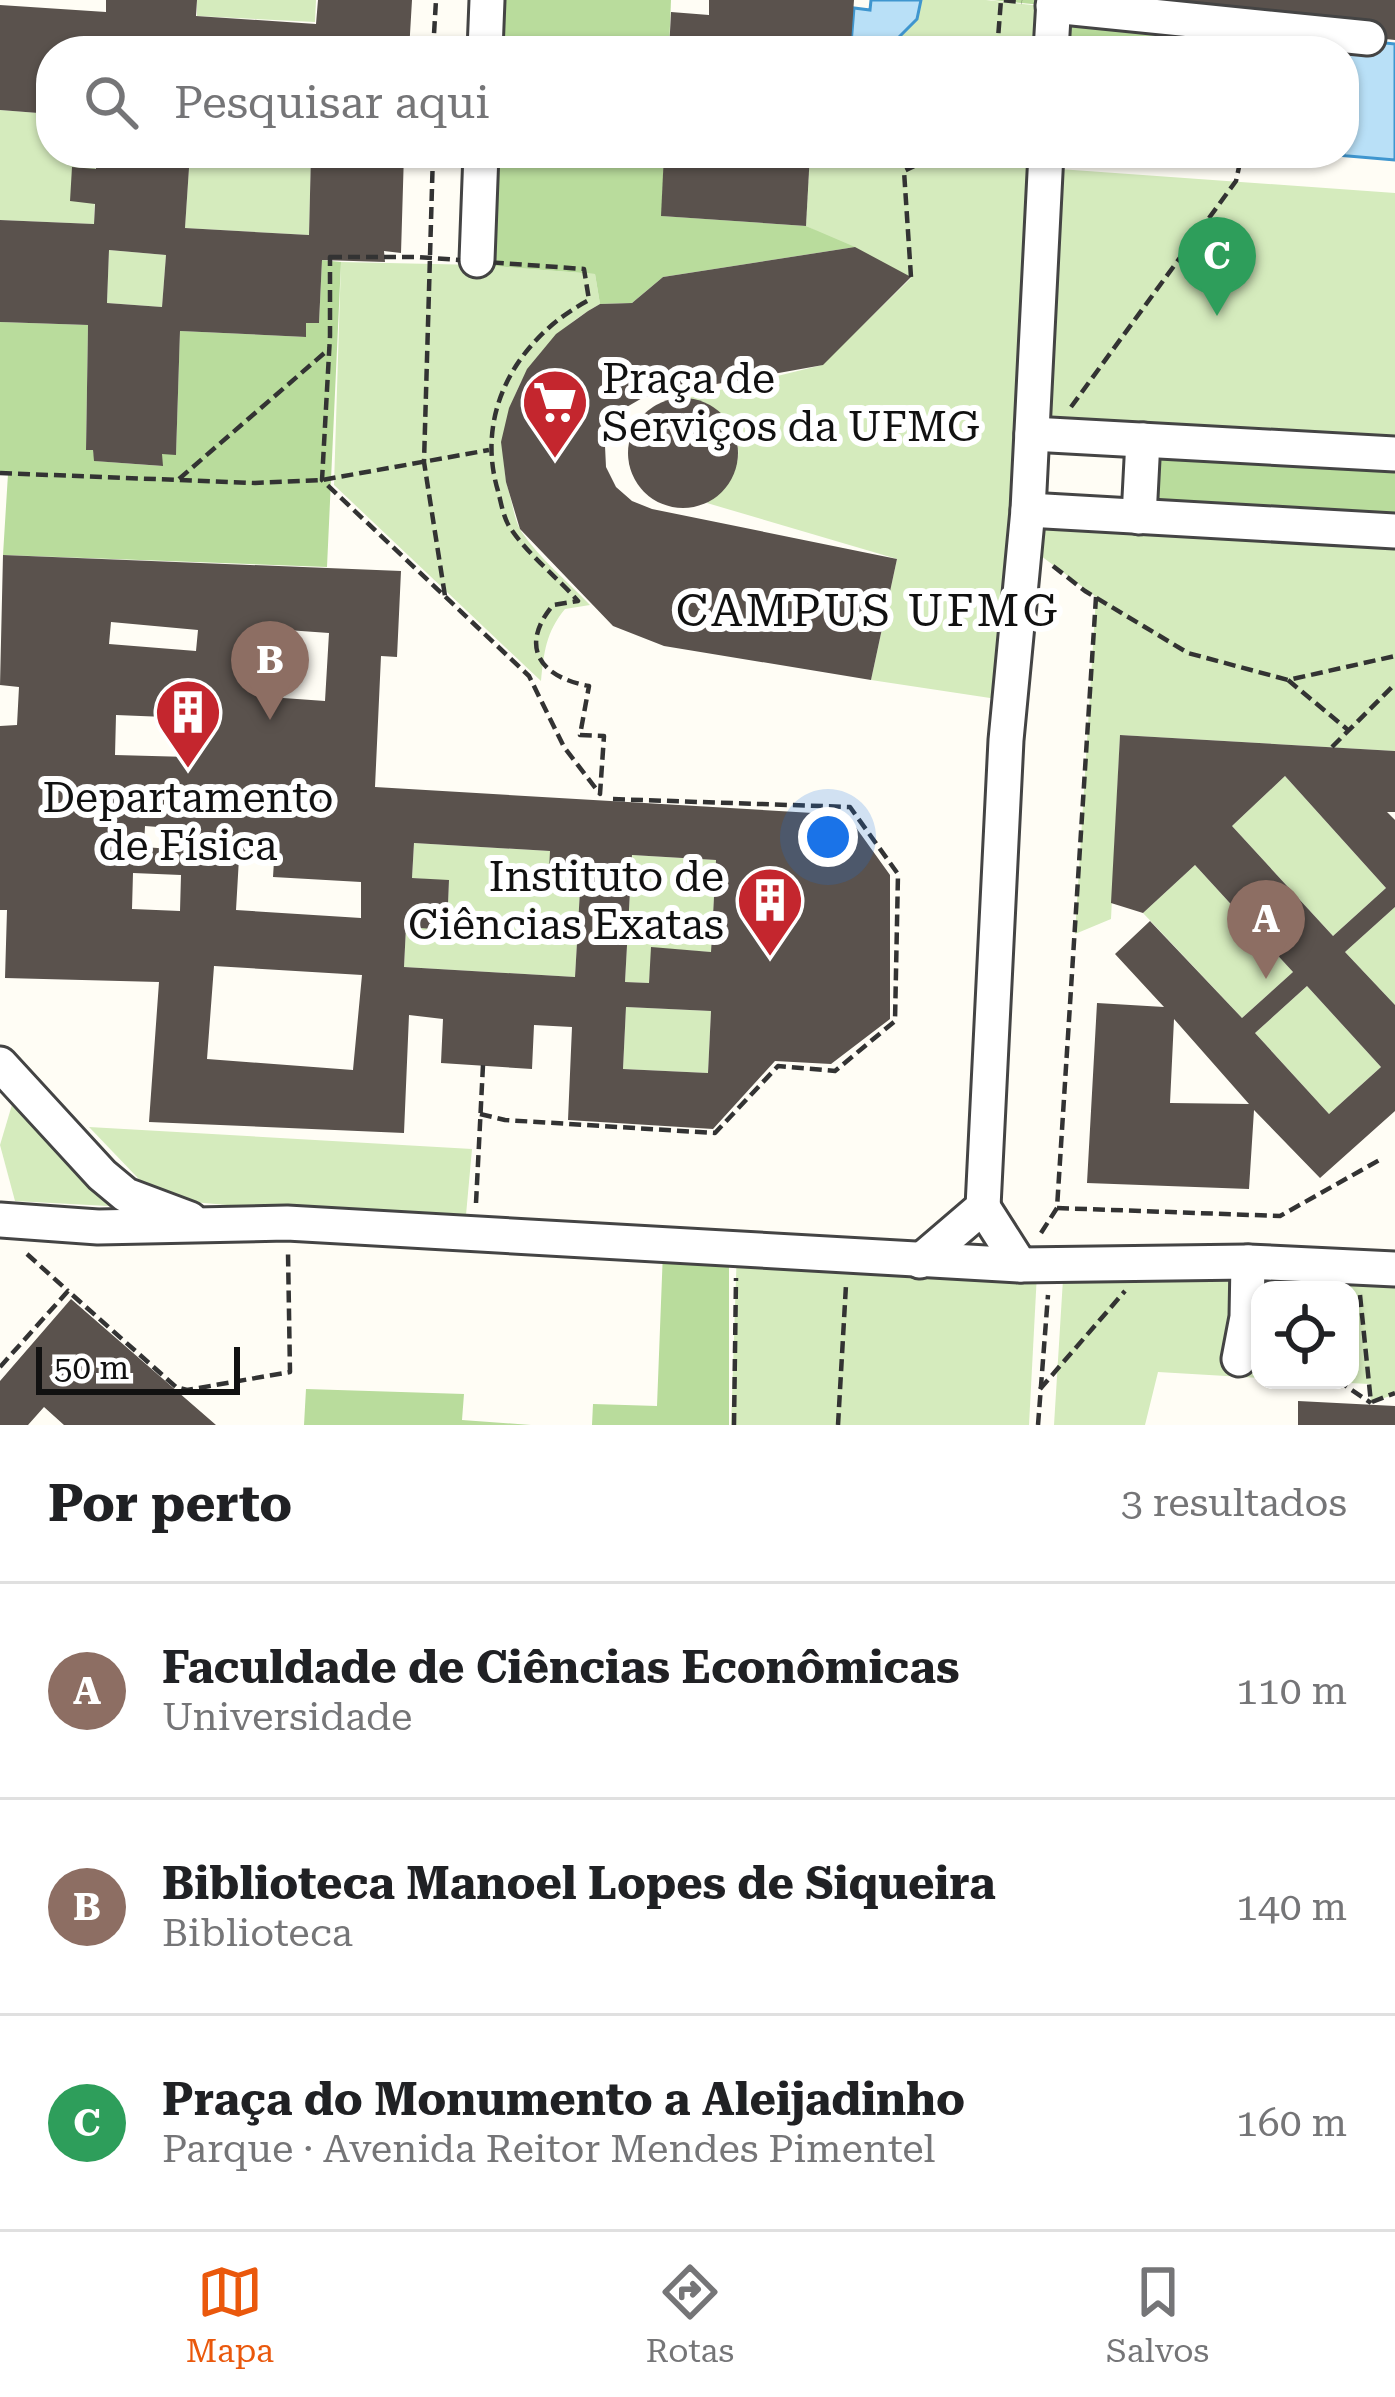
<!DOCTYPE html>
<html lang="pt">
<head>
<meta charset="utf-8">
<style>
	:root { --surface:#fff; --page:#f6f6f6; --text:#202124; --muted:#757577; --line:#e0e0e0; --accent:#ea580c }
	body { margin:0; font-family:"Roboto Serif",serif; background:var(--page); color:var(--text) }
	.controls { position:absolute; right:36px; bottom:36px; display:grid; overflow:hidden; border-radius:24px; box-shadow:0 3px 9px #0004 }
	.controls button { width:108px; height:108px; display:grid; place-items:center; padding:0; border:0; border-bottom:3px solid var(--line); background:var(--surface); color:var(--text); font:60px sans-serif }
	.scale { position:absolute; left:36px; bottom:30px; width:204px; box-sizing:border-box; padding-left:12px; border:6px solid #111; border-top:0; font-size:33px; line-height:42px; white-space:nowrap; color:#111; -webkit-text-stroke:9px #fff; paint-order:stroke }
	.you { position:absolute; left:828px; top:837px; width:42px; height:42px; margin:-30px; border:9px solid #fff; border-radius:50%; background:#1a73e8; box-shadow:0 0 0 18px #1a73e833 }
	.badge { display:grid; place-items:center; width:78px; height:78px; border-radius:50%; background:var(--accent); color:#fff; font-size:39px; font-weight:700 }
	.pin { position:absolute; translate:-50% -99px; filter:drop-shadow(0 3px 6px #0008) }
	.pin::after { content:''; position:absolute; top:63px; width:42px; height:36px; background:inherit; clip-path:polygon(0 0,100% 0,50% 100%) }
	.list { margin:0; padding:0; list-style:none }
	h2 { display:flex; justify-content:space-between; align-items:center; height:156px; margin:0; padding:0 48px; font-size:51px }
	h2 small { font-size:39px; font-weight:400; color:var(--muted) }
	.list li { display:grid; grid-template-columns:78px 1fr auto; gap:36px; align-items:center; box-sizing:border-box; height:216px; padding:0 48px; border-top:3px solid var(--line) }
	.list b { display:block; font-size:45px; white-space:nowrap }
	.list p { margin:0; font-size:39px; white-space:nowrap; color:var(--muted) }
	.list em { font-size:39px; font-style:normal; color:var(--muted) }
	.icon { flex:none; width:66px; height:66px; fill:none; stroke:currentColor; stroke-width:2; stroke-linecap:round; stroke-linejoin:round }
	.map { position:relative; flex:none; width:1395px; height:1425px; overflow:hidden }
	.search { position:absolute; background:var(--surface); box-shadow:0 3px 9px #0004; left:36px; right:36px; top:36px; height:132px; display:flex; align-items:center; gap:30px; box-sizing:border-box; padding:0 42px; border-radius:48px; color:var(--muted); font-size:45px }
	.sheet { height:804px; background:var(--surface) }
	nav { display:flex; justify-content:space-around; align-items:center; box-sizing:border-box; height:168px; border-top:3px solid var(--line); background:var(--surface); font-size:33px; color:var(--muted) }
	nav a { display:grid; justify-items:center; gap:6px }
	nav .on { color:var(--accent) }
	.map>svg:first-child { display:block }
	.green { fill:#d5ebbd }
	.forest { fill:#b9dc9c }
	.water { fill:#b9e0f7; stroke:#3f96cf; stroke-width:3 }
	.building { fill:#5a524d; fill-rule:evenodd }
	.lines { fill:none; stroke-linecap:round; stroke-linejoin:round }
	.minor-casing { stroke:#444; stroke-width:39 }
	.path { stroke:#333; stroke-width:4.5; stroke-dasharray:12 6; stroke-linecap:butt }
	.minor { stroke:#fff; stroke-width:33 }
	.labels { text-anchor:middle; stroke-width:12; stroke-linejoin:round; paint-order:stroke }
	.poi-label { font-size:42px; fill:#111; stroke:#fff; text-anchor:start }
	.neighbourhood-label { font-size:45px; letter-spacing:3px; fill:#111; stroke:#fff }
</style>
</head>
<body>
<div class="map">
<svg width="1395" height="1425" viewBox="0 0 1395 1425">
	<rect width="100%" height="100%" fill="#fffdf5"/>
	<g class="green">
		<polygon points="197,0 316,0 315,22 197,16"/>
		<polygon points="921,0 986,0 1052,7 1049,51 926,51 890,46 917,19"/>
		<polygon points="0,110 51,114 51,153 96,153 94,224 0,220"/>
		<polygon points="190,153 311,153 309,235 185,228"/>
		<path d="M810,153h233l-33,548 -139,-21 26,-121 -190,-56c49,-33 39,-92 -20,-105l135,-33 89,-87 -105,-52z"/>
		<polygon points="1045,168 1395,193 1395,454 1032,434"/>
		<polygon points="109,250 166,255 162,307 107,303"/>
		<path d="M341,262l139,3 115,9 5,30c-69,38 -114,112 -90,192 3,11 5,25 11,35 18,27 47,51 69,74l-25,4c-19,23 -21,43 -24,72l-207,-196z"/>
		<polygon points="1028,510 1395,533 1395,751 1120,735 1111,919 1075,934 1096,597 1025,544"/>
		<polygon points="1285,776 1386,888 1333,936 1232,826"/>
		<polygon points="414,843 550,851 581,873 575,977 404,967 406,927 447,929 449,881 412,878"/>
		<polygon points="632,855 716,860 711,952 652,948 649,983 625,982"/>
		<polygon points="1195,865 1293,972 1242,1018 1143,913"/>
		<polygon points="1395,907 1395,1005 1345,952"/>
		<polygon points="1307,986 1381,1067 1329,1114 1255,1033"/>
		<polygon points="626,1007 711,1011 708,1073 623,1069"/>
		<polygon points="14,1098 126,1207 15,1201 0,1145"/>
		<polygon points="89,1127 472,1149 465,1226 158,1199"/>
		<polygon points="737,1249 1037,1273 1029,1425 731,1425"/>
		<polygon points="1395,1273 1395,1394 1371,1403 1369,1384 1294,1380 1350,1380 1350,1290 1260,1290 1260,1378 1158,1372 1145,1425 1054,1425 1063,1279"/>
	</g>
	<g class="forest">
		<polygon points="489,0 671,0 669,51 488,51"/>
		<polygon points="991,0 1054,0 1166,17 1163,51 1052,51 1053,6"/>
		<polygon points="484,153 664,153 662,216 806,226 855,247 663,277 632,303 600,304 595,274 480,265"/>
		<polygon points="322,260 341,262 327,567 3,555 8,474 0,473 0,322 88,325 86,449 93,450 95,461 162,466 162,454 176,454 180,331 306,337 306,323 319,323"/>
		<polygon points="1143,440 1395,454 1395,530 1139,517"/>
		<polygon points="663,1251 729,1257 729,1425 592,1425 593,1404 657,1406"/>
		<polygon points="306,1389 464,1394 462,1420 531,1425 304,1425"/>
	</g>
	<g class="water">
		<polygon points="871,0 921,0 917,19 890,46 851,44 854,8 870,10"/>
		<polygon points="1168,20 1395,44 1395,160 1313,153 1344,153 1344,51 1165,51"/>
	</g>
	<g class="building">
		<polygon points="106,0 197,0 196,16 316,24 318,0 412,0 409,51 175,51 175,43 119,38 118,51 51,51 51,114 0,110 0,5 106,12"/>
		<polygon points="709,0 854,0 851,44 905,48 905,51 669,51 671,12 709,15"/>
		<polygon points="1187,0 1395,0 1395,40 1187,18"/>
		<path d="M96,153h94l-5,75 124,7 2,-82h93l-3,100 -17,-2 1,11 -63,-2 -3,63h-13v14l-126,-6 -4,124 -14,-1 1,12 -69,-5 -1,-11h-7l2,-125 -88,-3v-102l94,4 1,-20 -25,-3 2,-34 24,2zM109,250l57,5 -4,52 -55,-4z"/>
		<polygon points="664,153 810,153 806,226 661,216"/>
		<polygon points="855,247 911,277 823,365 644,397 625,408 611,425 605,446 606,467 616,487 632,501 652,509 897,559 871,680 664,646 613,626 520,529 506,482 501,442 509,408 527,369 556,334 588,311 600,304 632,303 663,277"/>
		<circle cx="683" cy="453" r="55"/>
		<path d="M3,555l398,16 -4,86 -16,-1 -6,131 472,28 43,60v144l-59,45 -56,-3 -62,68 -145,-9 4,-93 -38,-2 -2,44 -91,-6 2,-44 -34,-4 -5,118 -255,-11 10,-140 -154,-4 2,-68h-7v-184l17,-1 2,-38 -19,-2zM111,622l87,8 -2,21 -87,-7zM287,630l42,3 -4,68 -42,-3zM116,715l74,3 -1,39 -74,-2zM145,826l40,3 -1,21 -40,-3zM414,843l136,8 -1,20 32,2 -6,104 -171,-10 2,-40 41,3 2,-50 -37,-2zM632,855l84,5 -5,92 -60,-5 -2,36 -24,-1zM239,858l35,3 -1,16 88,5v36l-125,-8zM133,873l48,2 -1,36 -48,-2zM214,966l148,9 -9,95 -146,-11zM626,1007l85,4 -3,62 -85,-4z"/>
		<path d="M1120,735l275,16v61h-8l8,8v87l-50,45 50,53v106l-75,67 -66,-68 -5,79 -162,-6 10,-180 67,4 -49,-53 35,-33 92,97 51,-46 -98,-107 -52,48 -32,-10zM1285,776l101,112 -53,48 -101,-110zM1307,986l74,81 -52,47 -74,-81zM1174,1019l75,85 -79,-1z"/>
		<polygon points="71,1299 216,1425 64,1425 44,1407 28,1425 0,1425 0,1381"/>
		<polygon points="1298,1401 1395,1406 1395,1425 1298,1425"/>
	</g>
	<g class="lines">
		<g class="minor-casing">
			<g id="minor">
				<polyline points="1053,6 1368,38"/>
				<polyline points="485,51 487,0"/>
				<polyline points="1051,51 1054,0"/>
				<polyline points="477,260 481,153"/>
				<polyline points="1032,434 1395,454"/>
				<polyline points="1028,510 1395,531"/>
				<polyline points="1139,517 1143,440"/>
				<polyline points="0,1064 102,1175 126,1195 190,1219"/>
				<polyline points="983,1207 1020,1265"/>
				<polyline points="0,1220 98,1227 287,1223 1020,1265 1248,1262 1395,1269"/>
				<polyline points="920,1261 983,1207 1006,740 1028,510 1046,153"/>
				<polyline points="1239,1359 1247,1317 1248,1262"/>
			</g>
		</g>
		<g class="path">
			<polyline points="433,51 436,0"/>
			<polyline points="997,51 1001,0 1022,2"/>
			<polyline points="433,153 424,462 445,596"/>
			<path d="M330,257h87l167,12 5,31c-70,37 -115,111 -91,191 3,11 5,25 11,35 17,27 48,51 69,75l-25,4c-34,41 -14,72 36,81l-9,49 24,1 -4,58 -36,-47 -35,-71 -207,-196 8,-144z"/>
			<polyline points="911,277 904,171 941,153"/>
			<polyline points="1071,407 1236,181 1242,153"/>
			<polyline points="0,473 255,483 322,480 489,450"/>
			<polyline points="179,479 329,349"/>
			<polyline points="1053,566 1085,591 1188,653 1288,680 1395,656"/>
			<polyline points="1288,680 1348,730"/>
			<polyline points="1332,747 1395,684"/>
			<polyline points="480,1114 505,1120 715,1133 778,1066 835,1071 895,1021 898,874 850,807 611,799"/>
			<polyline points="476,1203 483,1065"/>
			<polyline points="1057,1208 1280,1216 1383,1158"/>
			<polyline points="1041,1233 1057,1208 1096,597"/>
			<polyline points="27,1254 68,1291"/>
			<polyline points="1360,1295 1371,1403"/>
			<polyline points="0,1367 68,1291 176,1387 187,1390 290,1372 288,1252"/>
			<polyline points="1337,1380 1371,1403"/>
			<polyline points="1040,1389 1125,1291"/>
			<polyline points="1372,1402 1395,1393"/>
			<polyline points="734,1425 736,1278"/>
			<polyline points="838,1425 846,1285"/>
			<polyline points="1038,1425 1048,1295"/>
		</g>
		<use href="#minor" class="minor"/>
	</g>
	<defs>
		<g id="supermarket-pin" transform="scale(3.45)"><path d="M0 17L-7.5 6A9.5 9.5 0 1 1 7.5 6Z" fill="#c4262e" stroke="#fff"/><path d="M-6-5.5h2.5l.6 2H6L4.5 2H-2.5L-4.4-4H-6ZM-1.5 3.2a1.3 1.3 0 1 0 .1 0ZM3 3.2a1.3 1.3 0 1 0 .1 0Z" fill="#fff"/></g>
		<g id="building-pin" transform="scale(3.45)"><path d="M0 17L-7.5 6A9.5 9.5 0 1 1 7.5 6Z" fill="#c4262e" stroke="#fff"/><path d="M-4-6H4V6H1V3H-1V6H-4ZM-2.5-4.3h1.7v1.8h-1.7ZM.8-4.3h1.7v1.8H.8ZM-2.5-1h1.7V.8h-1.7ZM.8-1h1.7V.8H.8Z" fill="#fff"/></g>
	</defs>
	<g fill-rule="evenodd">
		<use href="#supermarket-pin" x="555" y="402"/>
		<use href="#building-pin" x="188" y="712"/>
		<use href="#building-pin" x="770" y="900"/>
	</g>
	<g class="labels">
		<g class="poi-label">
			<text x="602" y="393">Praça de<tspan x="602" dy="48">Serviços da UFMG</tspan></text>
			<text x="188" y="812" text-anchor="middle">Departamento<tspan x="188" dy="48">de Física</tspan></text>
			<text x="724" y="891" text-anchor="end">Instituto de<tspan x="724" dy="48">Ciências Exatas</tspan></text>
		</g>
		<g class="neighbourhood-label">
			<text x="868" y="626">CAMPUS UFMG</text>
		</g>
	</g>
</svg>
<div class="controls">
<button><svg class="icon" aria-label="locate" viewBox="0 0 24 24"><circle cx="12" cy="12" r="6"/><path d="M12 2v4M12 18v4M2 12h4M18 12h4"/></svg></button>
</div>
<div class="scale">50 m</div>
<div class="you"></div>
<div class="pin badge" style="left:1266px;top:979px;background:#8d6e63">A</div>
<div class="pin badge" style="left:270px;top:720px;background:#8d6e63">B</div>
<div class="pin badge" style="left:1217px;top:316px;background:#2e9e5b">C</div>
<div class="search"><svg class="icon" aria-label="search" viewBox="0 0 24 24"><circle cx="10" cy="10" r="6"/><path d="M15 15l6 6"/></svg>Pesquisar aqui</div>
</div>
<section class="sheet">
<h2>Por perto<small>3 resultados</small></h2>
<ul class="list">
<li><span class="badge" style="background:#8d6e63">A</span><div><b>Faculdade de Ciências Econômicas</b><p>Universidade</p></div><em>110 m</em></li>
<li><span class="badge" style="background:#8d6e63">B</span><div><b>Biblioteca Manoel Lopes de Siqueira</b><p>Biblioteca</p></div><em>140 m</em></li>
<li><span class="badge" style="background:#2e9e5b">C</span><div><b>Praça do Monumento a Aleijadinho</b><p>Parque · Avenida Reitor Mendes Pimentel</p></div><em>160 m</em></li>
</ul>
</section>
<nav>
<a class="on"><svg class="icon" aria-label="map" viewBox="0 0 24 24"><path d="M3 6l6-2 6 2 6-2v14l-6 2-6-2-6 2zM9 4v14M15 6v14"/></svg>Mapa</a>
<a><svg class="icon" aria-label="directions" viewBox="0 0 24 24"><path d="M12 3l9 9-9 9-9-9zM9 14v-3h6M13 9l2 2-2 2"/></svg>Rotas</a>
<a><svg class="icon" aria-label="saved" viewBox="0 0 24 24"><path d="M7 4h10v16l-5-4-5 4z"/></svg>Salvos</a>
</nav>
</body>
</html>
